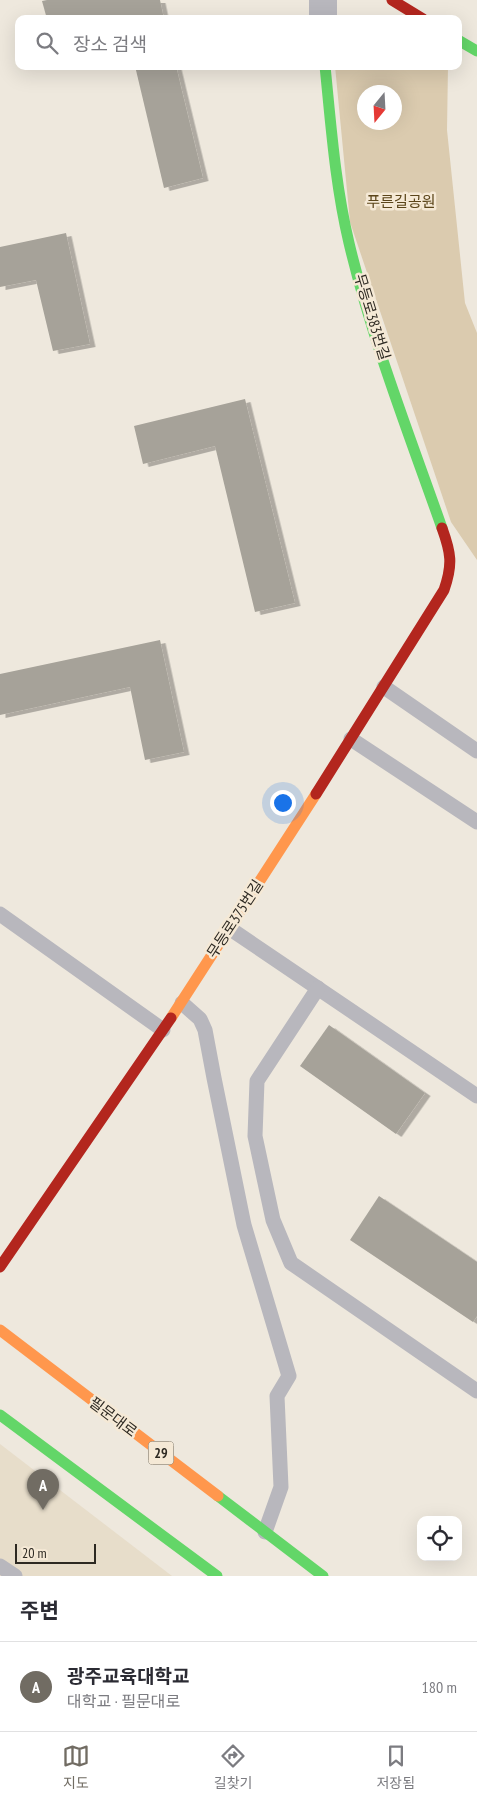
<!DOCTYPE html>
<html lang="ko">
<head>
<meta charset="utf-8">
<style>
	:root { --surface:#fff; --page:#f2f2f3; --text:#2b2b33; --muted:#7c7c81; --line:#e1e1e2; --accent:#716c63 }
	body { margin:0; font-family:"PT Sans Narrow","Noto Sans KR",sans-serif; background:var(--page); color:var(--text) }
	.controls { position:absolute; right:15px; bottom:15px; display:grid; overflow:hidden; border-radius:10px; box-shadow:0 5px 20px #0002 }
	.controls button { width:45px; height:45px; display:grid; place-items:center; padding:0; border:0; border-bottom:1px solid var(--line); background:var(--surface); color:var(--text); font:25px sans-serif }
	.compass { position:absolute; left:357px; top:85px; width:45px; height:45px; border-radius:50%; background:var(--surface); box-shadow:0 5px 20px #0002; rotate:198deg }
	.scale { position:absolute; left:15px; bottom:12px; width:81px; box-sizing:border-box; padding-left:5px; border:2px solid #2d2922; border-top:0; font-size:14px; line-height:18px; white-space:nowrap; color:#2d2922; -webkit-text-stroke:4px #f5e9d6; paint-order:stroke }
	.you { position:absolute; left:282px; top:802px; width:18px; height:18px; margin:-12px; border:4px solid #fff; border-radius:50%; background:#1a73e8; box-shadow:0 0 0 8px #1a73e833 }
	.badge { display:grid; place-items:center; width:32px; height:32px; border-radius:50%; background:var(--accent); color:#fff; font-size:16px; font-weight:700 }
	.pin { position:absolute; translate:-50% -41px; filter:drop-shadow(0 1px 2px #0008) }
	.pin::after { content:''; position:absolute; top:26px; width:18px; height:15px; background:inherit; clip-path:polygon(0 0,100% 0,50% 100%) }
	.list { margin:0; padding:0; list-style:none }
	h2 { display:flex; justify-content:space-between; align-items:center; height:65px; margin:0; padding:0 20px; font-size:21px }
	h2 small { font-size:16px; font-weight:400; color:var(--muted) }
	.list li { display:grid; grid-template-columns:32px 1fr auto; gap:15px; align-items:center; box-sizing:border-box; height:90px; padding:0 20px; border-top:1px solid var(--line) }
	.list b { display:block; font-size:19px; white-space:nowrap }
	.list p { margin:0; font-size:16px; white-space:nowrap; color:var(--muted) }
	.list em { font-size:16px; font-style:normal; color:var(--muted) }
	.icon { flex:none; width:28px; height:28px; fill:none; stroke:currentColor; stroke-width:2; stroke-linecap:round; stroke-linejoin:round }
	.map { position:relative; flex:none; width:477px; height:1576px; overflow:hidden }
	.search { position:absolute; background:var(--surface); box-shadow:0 5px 20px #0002; left:15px; right:15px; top:15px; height:55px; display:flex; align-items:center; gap:12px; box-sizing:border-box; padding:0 18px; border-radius:10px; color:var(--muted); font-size:19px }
	.sheet { height:155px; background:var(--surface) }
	nav { display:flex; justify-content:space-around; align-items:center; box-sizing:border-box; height:70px; border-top:1px solid var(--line); background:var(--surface); font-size:14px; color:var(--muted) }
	nav a { display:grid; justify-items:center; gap:2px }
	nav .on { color:var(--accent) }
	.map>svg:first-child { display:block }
	.built { fill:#e7ddca }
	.green { fill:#dbcbaf; fill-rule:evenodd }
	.building { fill:#a6a299; filter:url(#shadow) }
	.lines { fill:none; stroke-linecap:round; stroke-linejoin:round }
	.lane { stroke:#b8b7bd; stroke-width:15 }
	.street { stroke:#b8b7bd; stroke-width:28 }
	.fast { stroke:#63d668; stroke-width:11 }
	.slow { stroke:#ff974d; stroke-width:11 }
	.jam { stroke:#b3261e; stroke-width:11 }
	.labels { text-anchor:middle; stroke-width:5; stroke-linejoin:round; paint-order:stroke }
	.shield { fill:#f5e9d6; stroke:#696358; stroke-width:1 }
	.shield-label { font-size:14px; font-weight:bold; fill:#2d2922 }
	.park-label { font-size:15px; fill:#5b451a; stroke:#f5e9d6 }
	.street-label { font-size:15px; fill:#2d2922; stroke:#f5e9d6 }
</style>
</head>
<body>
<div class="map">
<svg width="477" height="1576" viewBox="0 0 477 1576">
	<defs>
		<filter id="shadow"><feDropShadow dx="5.5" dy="3" stdDeviation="0" flood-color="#0004"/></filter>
	</defs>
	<rect width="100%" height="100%" fill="#eee8dd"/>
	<polygon class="built" points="0,1444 172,1576 0,1576"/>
	<path class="green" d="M335,66h113l-1,64 18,173 12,30v227l-26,-38 -101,-300zM364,92h30v30h-30z"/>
	<g class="building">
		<polygon points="47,0 160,0 164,19 47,19 42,1"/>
		<polygon points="135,66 176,66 203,178 164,188"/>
		<polygon points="66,233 90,344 53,351 36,280 0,287 0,247"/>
		<polygon points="245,399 295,603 255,612 215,446 143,464 134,426"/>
		<polygon points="160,640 184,752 145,760 130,687 0,715 0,674"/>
		<polygon points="329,1025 425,1093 396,1134 300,1066"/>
		<polygon points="379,1196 477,1262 477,1316 473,1322 350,1240"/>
	</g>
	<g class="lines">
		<g class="lane">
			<polyline points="384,687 477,751"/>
			<polyline points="351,739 477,822"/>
			<polyline points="0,914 163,1030"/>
			<polyline points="229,928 477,1096"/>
			<polyline points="318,988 257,1081 255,1136 273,1220 291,1263 477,1391"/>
			<polyline points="182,1003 200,1019 205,1030 214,1078 244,1225 289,1376 277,1396 281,1487 265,1532"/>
			<polyline points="0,1566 15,1576"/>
		</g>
		<polyline class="street" points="323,0 323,19"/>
		<g class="fast">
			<polyline points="458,40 477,51"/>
			<path d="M325,66c6,59 10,118 24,177 23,97 60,191 93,285"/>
			<polyline points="0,1415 217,1576"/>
			<polyline points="218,1496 323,1576"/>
		</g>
		<g class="slow">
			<polyline points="171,1018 316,794"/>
			<polyline points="0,1330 218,1496"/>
		</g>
		<g class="jam">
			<polyline points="392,0 423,19"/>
			<path d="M316,794l128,-204c9,-26 7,-37 -2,-62"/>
			<polyline points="0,1267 171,1018"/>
		</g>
	</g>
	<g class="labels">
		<rect class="shield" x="148.5" y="1441.5" width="25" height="23" rx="4"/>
		<g class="shield-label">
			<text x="161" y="1458">29</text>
		</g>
		<g class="park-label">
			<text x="401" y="207">푸른길공원</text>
		</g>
		<g class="street-label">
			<text transform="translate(372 317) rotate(73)" y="5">무등로383번길</text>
			<text transform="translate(235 919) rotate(-57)" y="5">무등로375번길</text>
			<text transform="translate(113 1417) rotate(37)" y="5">필문대로</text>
		</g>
	</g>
</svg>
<div class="controls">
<button><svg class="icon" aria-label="locate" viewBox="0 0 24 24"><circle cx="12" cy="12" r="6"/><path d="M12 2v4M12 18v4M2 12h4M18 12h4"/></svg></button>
</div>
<svg class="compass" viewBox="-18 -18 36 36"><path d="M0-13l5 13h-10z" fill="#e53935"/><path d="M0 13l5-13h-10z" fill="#7c7c81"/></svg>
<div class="scale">20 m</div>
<div class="you"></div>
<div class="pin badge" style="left:43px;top:1510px">A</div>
<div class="search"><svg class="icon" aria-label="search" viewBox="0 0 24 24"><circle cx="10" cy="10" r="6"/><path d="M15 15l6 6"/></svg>장소 검색</div>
</div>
<section class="sheet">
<h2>주변<small></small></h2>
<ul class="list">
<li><span class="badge">A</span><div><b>광주교육대학교</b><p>대학교 · 필문대로</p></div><em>180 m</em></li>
</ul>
</section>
<nav>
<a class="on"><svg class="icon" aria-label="map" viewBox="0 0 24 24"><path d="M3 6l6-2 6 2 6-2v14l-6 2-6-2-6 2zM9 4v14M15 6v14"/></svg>지도</a>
<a><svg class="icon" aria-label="directions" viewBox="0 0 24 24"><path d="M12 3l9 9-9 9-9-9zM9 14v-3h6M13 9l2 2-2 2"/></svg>길찾기</a>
<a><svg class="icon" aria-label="saved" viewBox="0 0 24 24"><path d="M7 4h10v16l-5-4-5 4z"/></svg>저장됨</a>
</nav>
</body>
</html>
